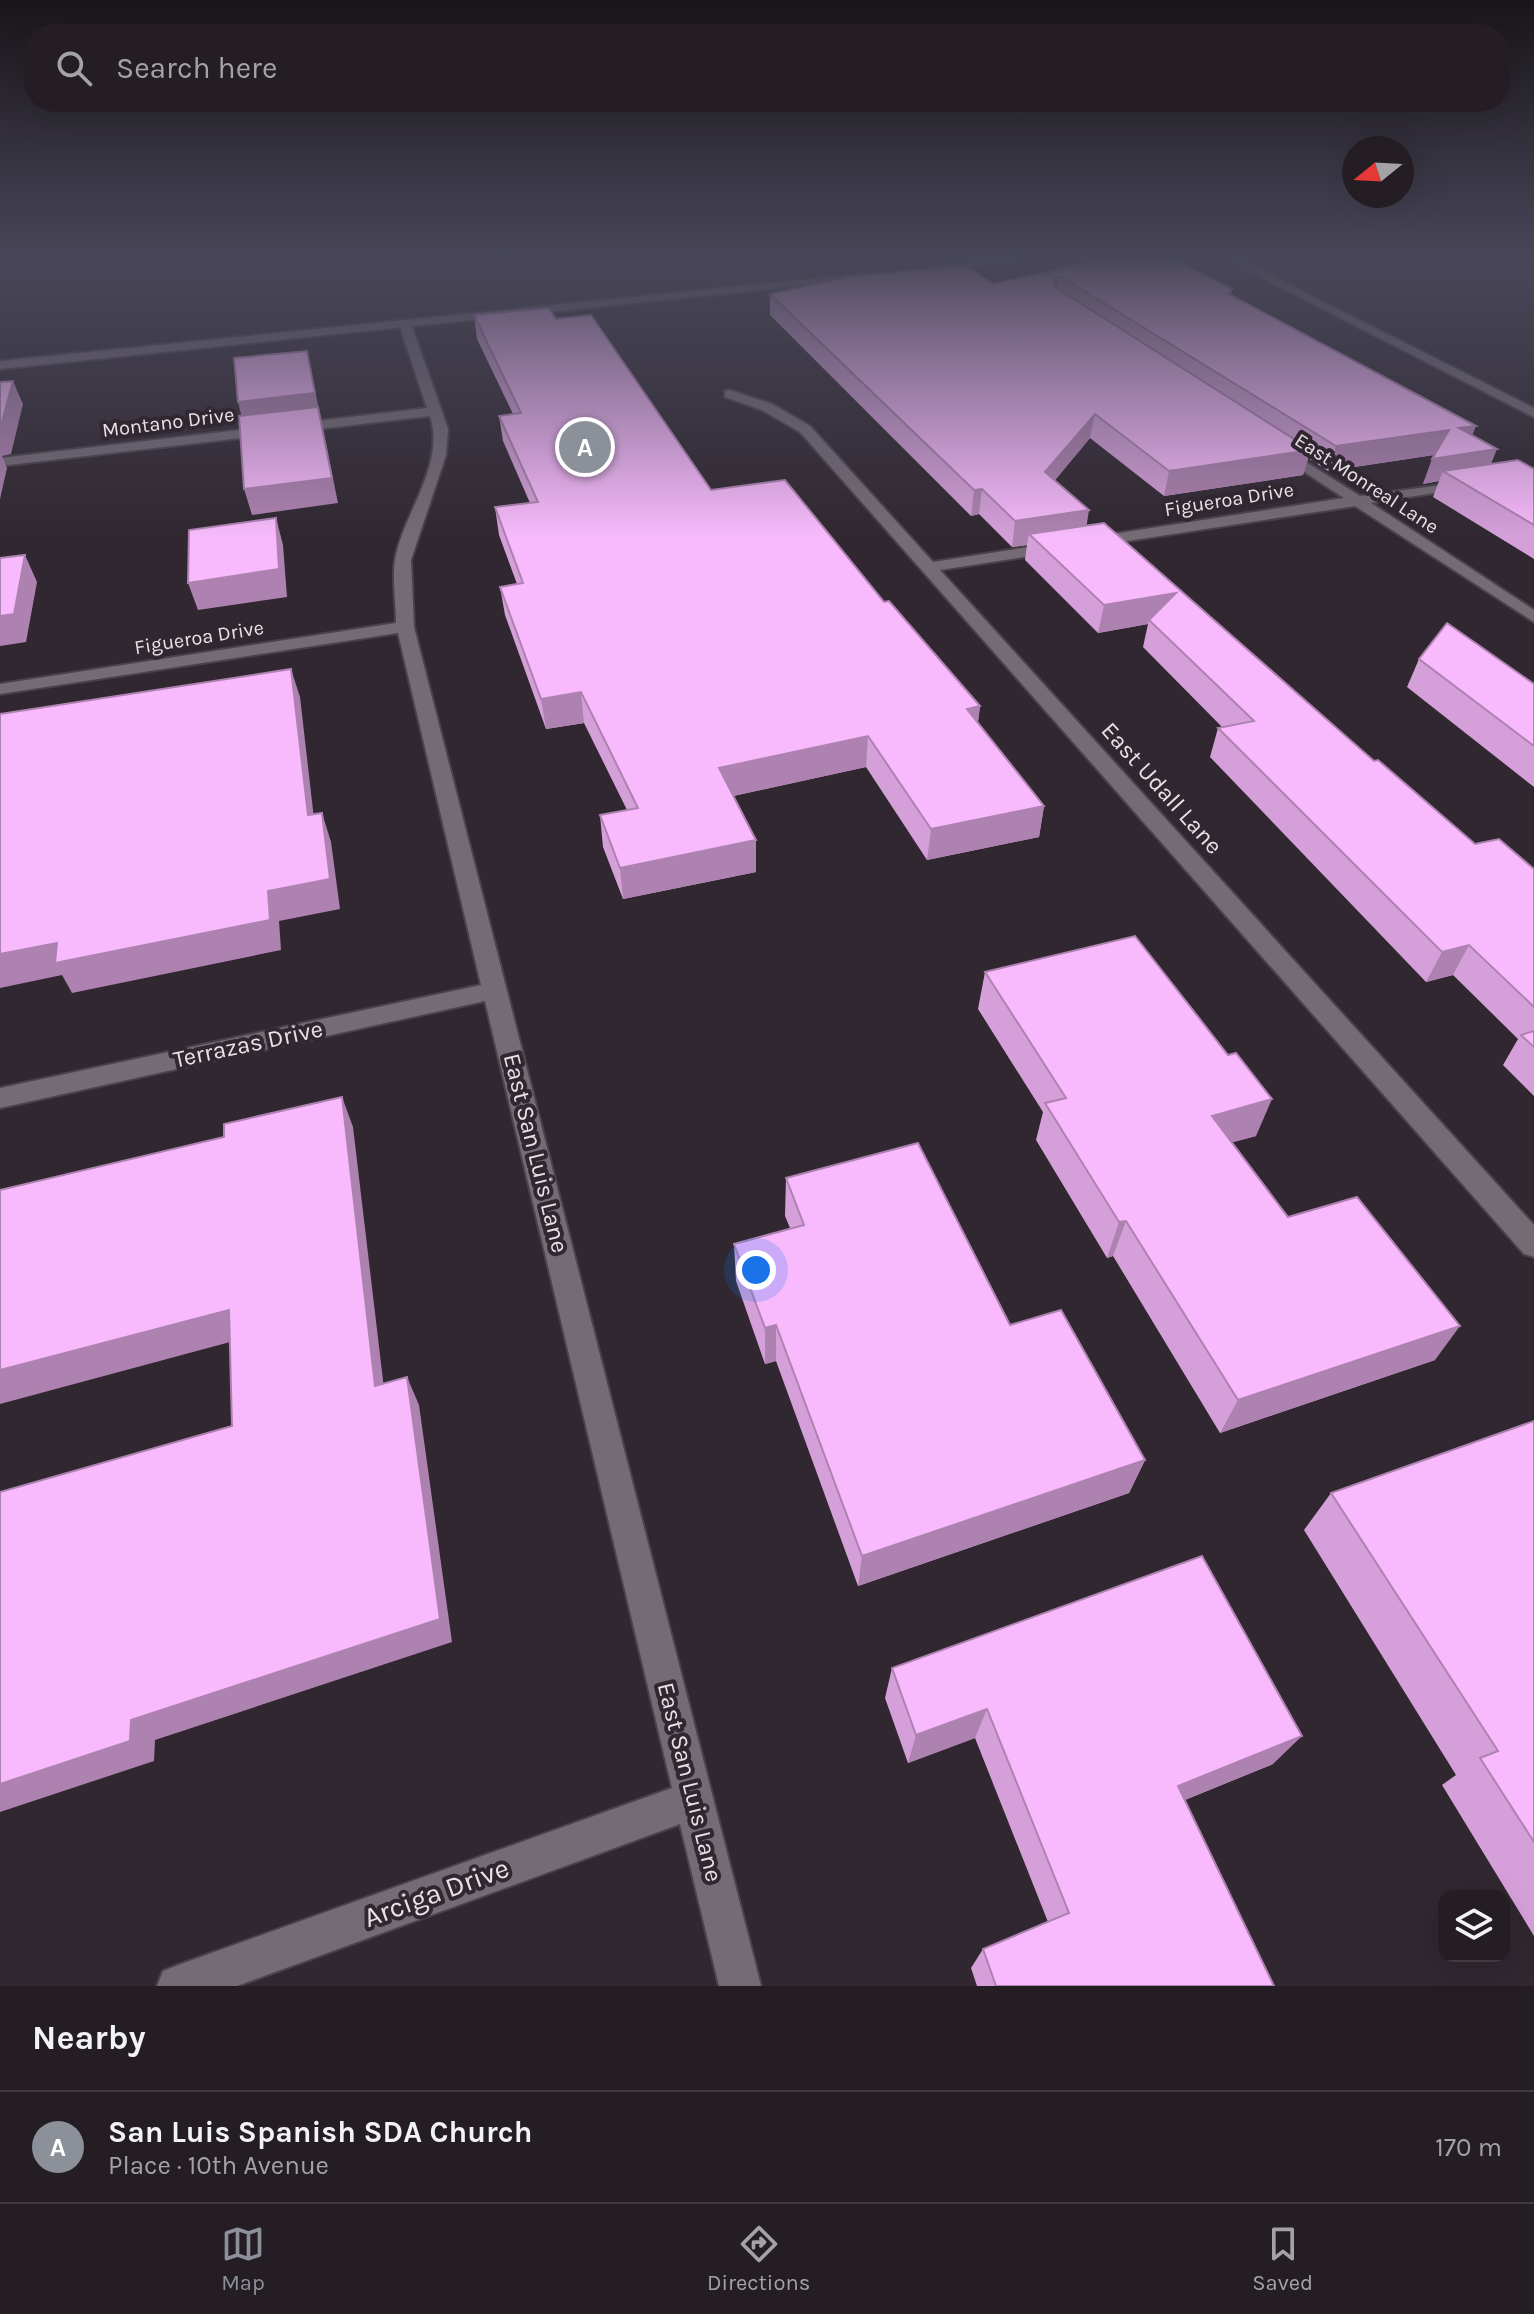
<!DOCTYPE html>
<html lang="en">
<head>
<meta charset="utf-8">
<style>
	:root { --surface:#241d24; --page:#302a31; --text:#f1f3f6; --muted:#a3a2a6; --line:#413b41; --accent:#8c9099 }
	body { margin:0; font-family:Karla,sans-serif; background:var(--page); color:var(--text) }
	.controls { position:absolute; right:24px; bottom:24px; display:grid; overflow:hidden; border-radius:16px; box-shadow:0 8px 32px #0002 }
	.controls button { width:72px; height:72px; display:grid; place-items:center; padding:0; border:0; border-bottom:2px solid var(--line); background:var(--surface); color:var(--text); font:40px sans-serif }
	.compass { position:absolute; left:1342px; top:136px; width:72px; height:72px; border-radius:50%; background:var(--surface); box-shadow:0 8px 32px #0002; rotate:252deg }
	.you { position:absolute; left:756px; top:1270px; width:28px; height:28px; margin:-20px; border:6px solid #fff; border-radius:50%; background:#1a73e8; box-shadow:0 0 0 12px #1a73e833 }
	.badge { display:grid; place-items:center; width:52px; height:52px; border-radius:50%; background:var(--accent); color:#fff; font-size:26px; font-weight:700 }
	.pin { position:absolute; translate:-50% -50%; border:4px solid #fff; box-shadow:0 2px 8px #0006 }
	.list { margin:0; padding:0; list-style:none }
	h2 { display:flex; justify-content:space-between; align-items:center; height:104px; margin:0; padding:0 32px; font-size:34px }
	h2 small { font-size:26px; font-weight:400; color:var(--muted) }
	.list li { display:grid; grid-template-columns:52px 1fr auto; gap:24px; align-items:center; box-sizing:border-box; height:112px; padding:0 32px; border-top:2px solid var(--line) }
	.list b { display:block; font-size:30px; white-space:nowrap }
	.list p { margin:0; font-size:26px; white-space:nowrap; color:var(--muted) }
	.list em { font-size:26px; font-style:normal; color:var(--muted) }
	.icon { flex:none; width:44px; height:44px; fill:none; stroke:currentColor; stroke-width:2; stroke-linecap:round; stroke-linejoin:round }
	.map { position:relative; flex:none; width:1534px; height:1986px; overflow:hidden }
	.search { position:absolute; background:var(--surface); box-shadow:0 8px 32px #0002; left:24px; right:24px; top:24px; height:88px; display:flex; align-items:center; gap:20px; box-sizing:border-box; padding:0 28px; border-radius:32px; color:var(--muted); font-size:30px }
	.sheet { height:216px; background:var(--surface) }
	nav { display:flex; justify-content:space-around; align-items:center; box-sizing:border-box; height:112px; border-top:2px solid var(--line); background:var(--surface); font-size:22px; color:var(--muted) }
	nav a { display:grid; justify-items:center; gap:4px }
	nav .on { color:var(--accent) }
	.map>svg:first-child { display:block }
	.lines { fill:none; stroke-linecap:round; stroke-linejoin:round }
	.street-casing { stroke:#4a424a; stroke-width:4 }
	.secondary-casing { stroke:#4a424a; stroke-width:4 }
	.street { fill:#756b75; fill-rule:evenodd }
	.secondary { fill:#756b75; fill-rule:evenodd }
	.wall { fill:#d5a0d9 }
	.shaded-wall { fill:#ae82b0 }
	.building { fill:#f8bafc; stroke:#ae82b0; stroke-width:2 }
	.labels { text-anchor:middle; stroke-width:8; stroke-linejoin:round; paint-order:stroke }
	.far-street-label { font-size:20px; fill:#e7e2e7; stroke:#302730 }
	.street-label { font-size:24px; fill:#e7e2e7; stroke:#302730 }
	.near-street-label { font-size:28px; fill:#e7e2e7; stroke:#302730 }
</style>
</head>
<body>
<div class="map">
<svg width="1534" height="1986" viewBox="0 0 1534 1986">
	<rect width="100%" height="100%" fill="#302730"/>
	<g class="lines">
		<g class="street-casing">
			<g id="street">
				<path d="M405,321l6,3 37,105 -2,26 -35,105 3,67 347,1359h-42l-39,-162 -443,162h-80l6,-15 15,-6 494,-177 -187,-787 -485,107v-20l481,-103 -83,-352 -398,61v-10l396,-61c0,-20 -4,-43 -1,-63 8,-47 51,-95 35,-144l-430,50v-8l427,-50 -28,-84z"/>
				<polygon points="729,390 772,404 810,426 933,562 1344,498 1274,452 1274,446 1279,445 1360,496 1471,481 1471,487 1466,488 1371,503 1534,610 1534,622 1355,506 940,570 1534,1225 1534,1257 1524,1254 800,432 762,410 725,397 725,391"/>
			</g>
		</g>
		<g class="secondary-casing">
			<g id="secondary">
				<polygon points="989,260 1026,260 912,274 907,271"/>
				<polygon points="1227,260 1240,260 1534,408 1534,417"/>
				<polygon points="871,273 875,274 875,278 0,369 0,361"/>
			</g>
		</g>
		<use href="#street" class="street"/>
		<use href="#secondary" class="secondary"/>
	</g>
	<g class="wall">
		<polygon points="1099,260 1232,289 1230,295 1472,436 1492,464 1534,469 1534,559 1433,497 1439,481 1423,484 1434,455 1328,471 1308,458 1303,475 1164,496 1090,438 1055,480 1086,525 1475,844 1534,869 1534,1096 1503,1065 1518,1039 1453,975 1426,982 1210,757 1218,728 1222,727 1143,647 1148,624 1098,633 1025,560 1027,545 1012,547 979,514 971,516 770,315 770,294 993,284"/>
		<polygon points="474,315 556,319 711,490 884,602 980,706 978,722 1044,806 1039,837 927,860 866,767 733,796 756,840 756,872 623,899 603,847 600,815 627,810 584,723 546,729 505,615 500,587 517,584 499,535 495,507 530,503 503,441 499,416 513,414 477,339"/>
		<polygon points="1419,659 1534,684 1534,787 1407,687"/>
		<polygon points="985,972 1256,1136 1232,1142 1288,1217 1435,1360 1220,1433 1113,1256 1107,1258 1036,1140 1043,1112 978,1009"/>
		<polygon points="786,1178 1010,1325 1145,1460 1129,1493 858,1586 776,1361 765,1364 736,1281 734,1244 790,1228 785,1216"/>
		<polygon points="1534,1421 1534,1936 1442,1785 1456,1775 1304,1530 1331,1493"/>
		<polygon points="892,1668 1273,1764 1185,1800 1274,1986 977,1986 971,1968 983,1949 1048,1922 975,1738 908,1763 885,1698"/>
	</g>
	<g class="shaded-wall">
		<polygon points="1060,276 1057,297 1055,278"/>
		<polygon points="307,351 338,503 252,515 244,489 244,426 238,402"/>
		<polygon points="13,381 23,404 11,454 2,456 7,468 0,499 0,429"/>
		<polygon points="1095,414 1090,438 1041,497 1045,472"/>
		<polygon points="1476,426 1466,450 1459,428"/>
		<polygon points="1449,430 1440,454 1328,471 1336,446"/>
		<polygon points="1497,449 1487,474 1443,471 1439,481 1423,484 1432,459"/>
		<polygon points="1311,450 1303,475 1164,496 1169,471"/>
		<polygon points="982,489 979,514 971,516 974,490"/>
		<polygon points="1089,510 1085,536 1029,534 1027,545 1012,547 1015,521"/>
		<polygon points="276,518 283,545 287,597 198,610 188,583"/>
		<polygon points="25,555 37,582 26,642 0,646 0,616"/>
		<polygon points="1176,593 1149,620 1148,624 1098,633 1104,605"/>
		<polygon points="291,669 300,697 317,845 308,815"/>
		<polygon points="581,692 584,723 546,729 541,699"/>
		<polygon points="980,706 976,737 967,709"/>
		<polygon points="868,736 866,767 720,799 719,768"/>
		<polygon points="1044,806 1039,837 927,860 931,829"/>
		<polygon points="322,813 331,842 340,909 279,921 281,950 72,993 62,975 0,988 0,954 268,891"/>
		<polygon points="756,840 756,872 623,899 620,868"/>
		<polygon points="1469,945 1453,975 1426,982 1442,952"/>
		<polygon points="342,1097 353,1127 387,1414 375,1386"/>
		<polygon points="1272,1099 1256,1136 1198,1152 1212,1116"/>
		<polygon points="1126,1221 1113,1256 1107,1258 1119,1222"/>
		<polygon points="229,1310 245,1338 0,1404 0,1370"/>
		<polygon points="776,1325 776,1361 765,1364 765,1328"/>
		<polygon points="1460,1326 1435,1360 1220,1433 1238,1400"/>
		<polygon points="407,1377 419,1405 452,1642 155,1740 154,1761 0,1812 0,1784 131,1720"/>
		<polygon points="1145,1460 1129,1493 858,1586 862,1556"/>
		<polygon points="987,1709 975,1738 908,1763 916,1735"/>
		<polygon points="1302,1736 1273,1764 1155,1812 1178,1786"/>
	</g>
	<g class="building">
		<polygon points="1099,260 1175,260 1232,289 1229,294 1476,426 1459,428 1497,449 1432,459 1449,430 1336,446 1060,276 1055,278 1055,287 1311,450 1169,471 1095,414 1045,472 1089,510 1015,521 982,489 974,490 770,294 853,276 967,266 993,284"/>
		<polygon points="549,308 556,319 591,315 711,490 785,480 884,602 889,601 980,706 967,709 1044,806 931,829 868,736 719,768 756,840 620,868 600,815 638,808 581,692 541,699 500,587 523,583 495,507 538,502 499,416 521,413 474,315"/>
		<polygon points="307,351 315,393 238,402 234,358"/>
		<polygon points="13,381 0,429 0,382"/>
		<polygon points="318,407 332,478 244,489 239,416"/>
		<polygon points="1518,460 1534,469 1534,525 1443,471"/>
		<polygon points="276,518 279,569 188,583 189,530"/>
		<polygon points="1104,523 1374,761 1378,760 1475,844 1499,839 1534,869 1534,1007 1469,945 1442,952 1218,728 1254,721 1149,620 1176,593 1104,605 1029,534"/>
		<polygon points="25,555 14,614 0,616 0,558"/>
		<polygon points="1447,623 1534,684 1534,746 1419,659"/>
		<polygon points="291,669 308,815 322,813 330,879 268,891 270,920 55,963 57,943 0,954 0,714"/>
		<polygon points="1135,936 1228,1055 1236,1053 1272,1099 1212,1116 1288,1217 1357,1197 1460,1326 1238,1400 1126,1221 1119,1222 1045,1103 1066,1098 985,972"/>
		<polygon points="1534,1031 1534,1047 1521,1035"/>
		<polygon points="342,1097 375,1386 407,1377 440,1619 131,1720 130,1741 0,1784 0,1492 232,1426 229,1310 0,1370 0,1190 224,1137 224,1124"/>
		<polygon points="918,1143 1010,1325 1061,1310 1145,1460 862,1556 776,1325 765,1328 734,1244 804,1225 786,1178"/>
		<polygon points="1534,1421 1534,1842 1480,1758 1498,1751 1331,1493"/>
		<polygon points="1202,1556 1302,1736 1178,1786 1274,1986 996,1986 983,1949 1069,1913 987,1709 916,1735 892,1668"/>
	</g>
	<linearGradient id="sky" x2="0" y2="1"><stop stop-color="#1a151a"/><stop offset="0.48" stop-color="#484759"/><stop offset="1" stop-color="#484759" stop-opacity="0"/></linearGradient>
	<rect width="1534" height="538" fill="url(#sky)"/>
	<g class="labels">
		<g class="far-street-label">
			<text transform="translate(168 422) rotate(-7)" y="7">Montano Drive</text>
			<text transform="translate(1367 483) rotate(33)" y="7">East Monreal Lane</text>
			<text transform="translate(1229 499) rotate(-9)" y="7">Figueroa Drive</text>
			<text transform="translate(199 637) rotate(-9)" y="7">Figueroa Drive</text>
		</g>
		<g class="street-label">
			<text transform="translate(1162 788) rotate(48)" y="8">East Udall Lane</text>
			<text transform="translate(248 1044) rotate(-12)" y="8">Terrazas Drive</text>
			<text transform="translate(536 1153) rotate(76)" y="8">East San Luis Lane</text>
			<text transform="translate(690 1782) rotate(76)" y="8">East San Luis Lane</text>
		</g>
		<g class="near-street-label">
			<text transform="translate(436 1892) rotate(-20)" y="10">Arciga Drive</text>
		</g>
	</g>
</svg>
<div class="controls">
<button><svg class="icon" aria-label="layers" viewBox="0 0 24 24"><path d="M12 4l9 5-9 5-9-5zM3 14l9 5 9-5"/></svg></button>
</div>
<svg class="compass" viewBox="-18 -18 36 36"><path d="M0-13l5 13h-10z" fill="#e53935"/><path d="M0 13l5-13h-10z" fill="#a3a2a6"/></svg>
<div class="you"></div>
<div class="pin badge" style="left:585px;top:447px">A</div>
<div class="search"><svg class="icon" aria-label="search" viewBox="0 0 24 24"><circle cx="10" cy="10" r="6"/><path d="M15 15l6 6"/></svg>Search here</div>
</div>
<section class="sheet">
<h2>Nearby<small></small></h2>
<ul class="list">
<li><span class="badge">A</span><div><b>San Luis Spanish SDA Church</b><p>Place · 10th Avenue</p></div><em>170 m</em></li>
</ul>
</section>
<nav>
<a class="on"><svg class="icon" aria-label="map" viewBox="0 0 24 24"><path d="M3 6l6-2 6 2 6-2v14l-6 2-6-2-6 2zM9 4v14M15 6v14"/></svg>Map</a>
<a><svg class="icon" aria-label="directions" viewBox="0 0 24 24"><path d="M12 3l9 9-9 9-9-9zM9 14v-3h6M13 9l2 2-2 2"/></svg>Directions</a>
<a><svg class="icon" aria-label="saved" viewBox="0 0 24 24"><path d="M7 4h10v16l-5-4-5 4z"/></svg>Saved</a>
</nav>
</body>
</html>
